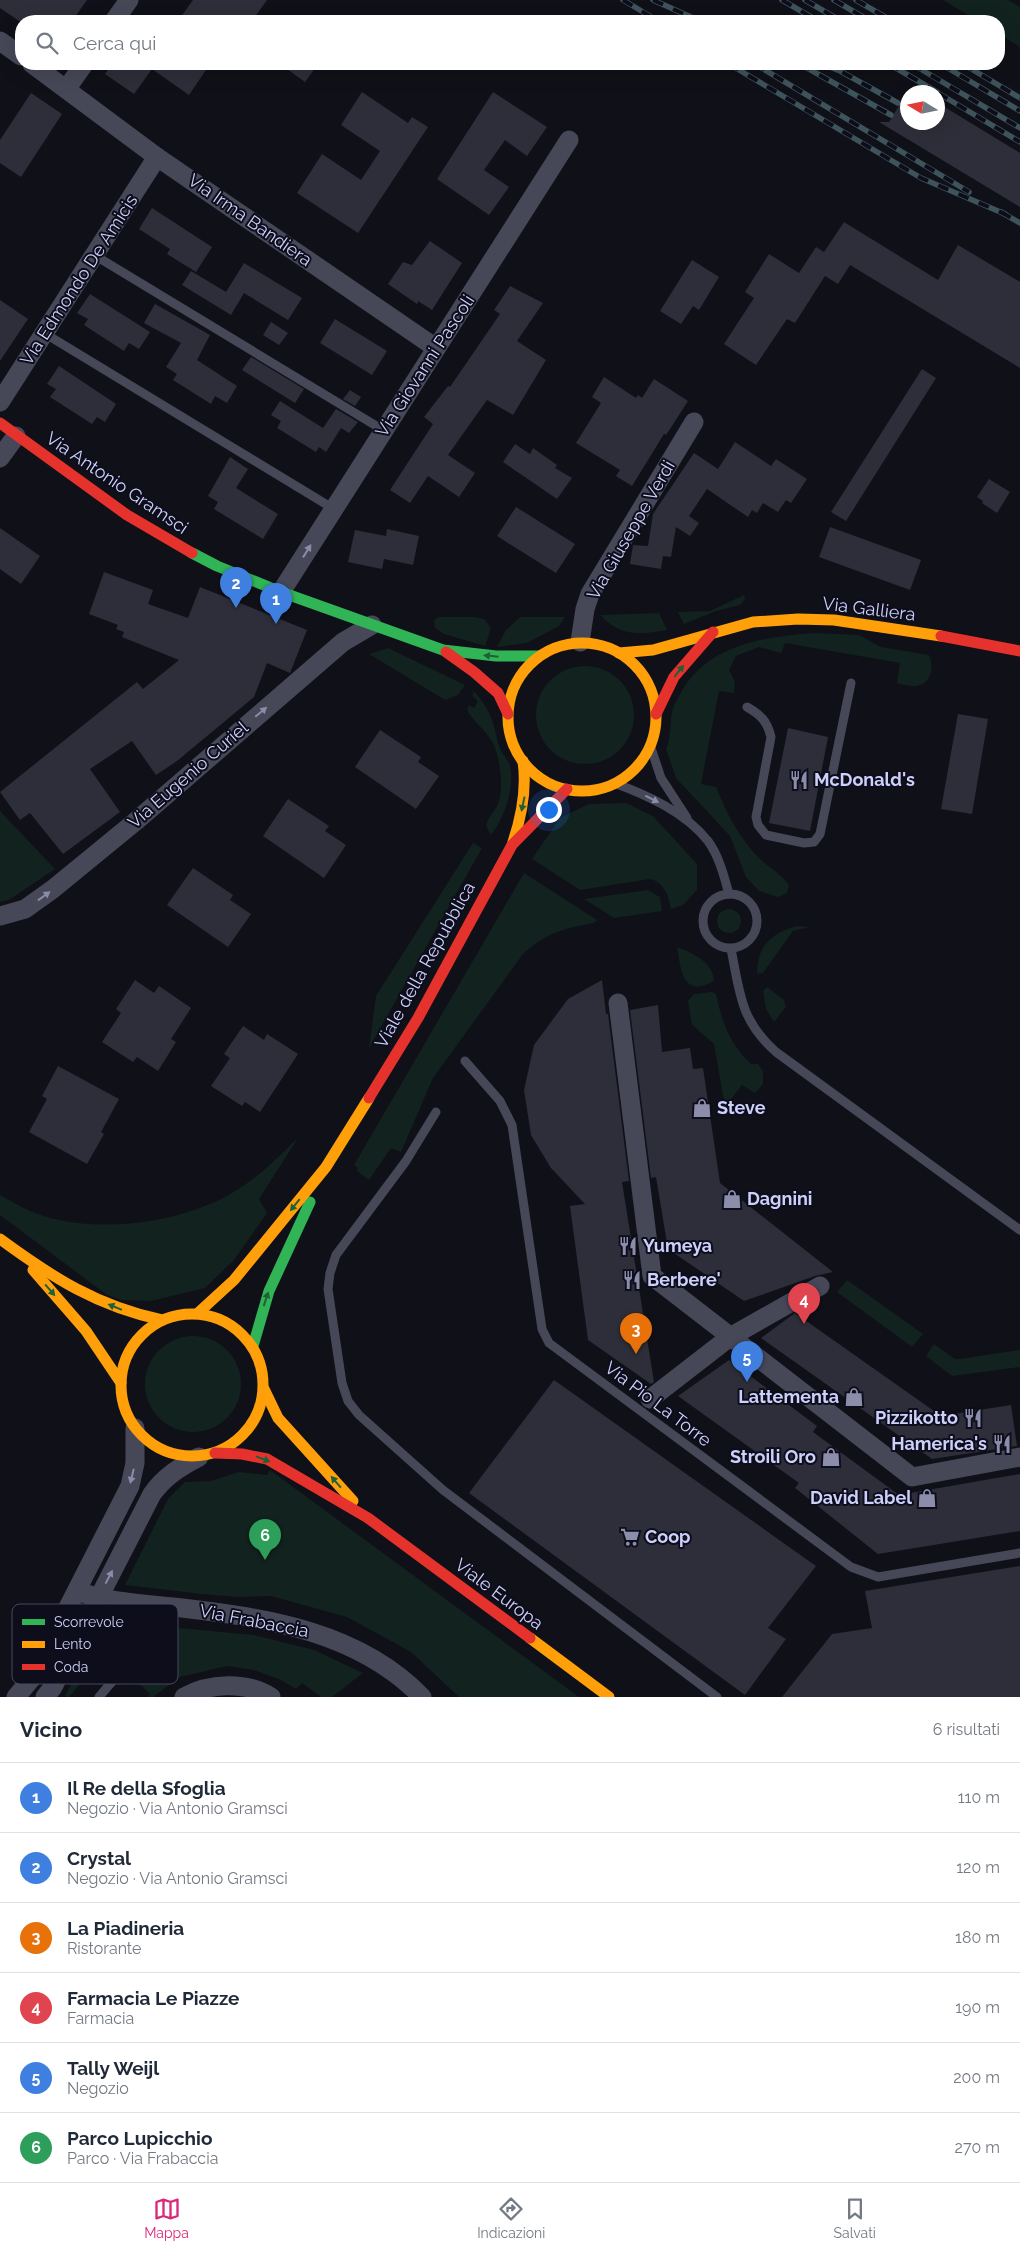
<!DOCTYPE html>
<html lang="it">
<head>
<meta charset="utf-8">
<style>
	:root { --surface:#fff; --page:#f2f2f3; --text:#1f2937; --muted:#747a83; --line:#e0e1e3; --accent:#db2777 }
	body { margin:0; font-family:Raleway,sans-serif; background:var(--page); color:var(--text) }
	.compass { position:absolute; left:900px; top:85px; width:45px; height:45px; border-radius:50%; background:var(--surface); box-shadow:0 5px 20px #0002; rotate:280deg }
	.you { position:absolute; left:548px; top:809px; width:18px; height:18px; margin:-12px; border:4px solid #fff; border-radius:50%; background:#1a73e8; box-shadow:0 0 0 8px #1a73e833 }
	.badge { display:grid; place-items:center; width:32px; height:32px; border-radius:50%; background:var(--accent); color:#fff; font-size:16px; font-weight:700 }
	.pin { position:absolute; translate:-50% -41px; filter:drop-shadow(0 1px 2px #0008) }
	.pin::after { content:''; position:absolute; top:26px; width:18px; height:15px; background:inherit; clip-path:polygon(0 0,100% 0,50% 100%) }
	.list { margin:0; padding:0; list-style:none }
	h2 { display:flex; justify-content:space-between; align-items:center; height:65px; margin:0; padding:0 20px; font-size:21px }
	h2 small { font-size:16px; font-weight:400; color:var(--muted) }
	.list li { display:grid; grid-template-columns:32px 1fr auto; gap:15px; align-items:center; box-sizing:border-box; height:70px; padding:0 20px; border-top:1px solid var(--line) }
	.list b { display:block; font-size:19px; white-space:nowrap }
	.list p { margin:0; font-size:16px; white-space:nowrap; color:var(--muted) }
	.list em { font-size:16px; font-style:normal; color:var(--muted) }
	.icon { flex:none; width:28px; height:28px; fill:none; stroke:currentColor; stroke-width:2; stroke-linecap:round; stroke-linejoin:round }
	.map { position:relative; flex:none; width:1020px; height:1697px; overflow:hidden }
	.search { position:absolute; background:var(--surface); box-shadow:0 5px 20px #0002; left:15px; right:15px; top:15px; height:55px; display:flex; align-items:center; gap:12px; box-sizing:border-box; padding:0 18px; border-radius:20px; color:var(--muted); font-size:19px }
	.sheet { height:485px; background:var(--surface) }
	nav { display:flex; justify-content:space-around; align-items:center; box-sizing:border-box; height:70px; border-top:1px solid var(--line); background:var(--surface); font-size:14px; color:var(--muted) }
	nav a { display:grid; justify-items:center; gap:2px }
	nav .on { color:var(--accent) }
	.map>svg:first-child { display:block }
	.green { fill:#11221f }
	.building { fill:#2e2e3a }
	.lines { fill:none; stroke-linecap:round; stroke-linejoin:round }
	.lane { stroke:#464858; stroke-width:9 }
	.street { stroke:#464858; stroke-width:19 }
	.fast { stroke:#30b455; stroke-width:11 }
	.slow { stroke:#ff9f0a; stroke-width:11 }
	.jam { stroke:#e5322d; stroke-width:11 }
	.rail-casing { stroke:#3e545b; stroke-width:5.5 }
	.rail { stroke:#0d0d1b; stroke-width:4; stroke-dasharray:11; stroke-linecap:butt }
	.oneway { fill:#8a8ca9 }
	.oneway2 { fill:#1e6038 }
	.labels { text-anchor:middle; stroke-width:4; stroke-linejoin:round; paint-order:stroke }
	.street-label { font-size:18px; fill:#cdd0fa; stroke:#0d0d1b }
	.poi-label { font-size:18px; font-weight:bold; fill:#cdd0fa; stroke:#0d0d1b; text-anchor:start }
	.key { fill:#0d0d1b; stroke:#47485e; stroke-width:1 }
	.key-label { font-size:14px; fill:#cdd0fa }
</style>
</head>
<body>
<div class="map">
<svg width="1020" height="1697" viewBox="0 0 1020 1697">
	<rect width="100%" height="100%" fill="#101018"/>
	<g class="green">
		<polygon points="943,0 1008,0 1020,7 1020,47 999,34 999,21 978,21"/>
		<polygon points="744,595 745,599 740,605 716,611 684,624 678,612 710,611"/>
		<path d="M659,613l8,17c-28,5 -46,7 -67,-15z"/>
		<polygon points="438,617 474,617 484,619 491,628 485,646 444,634 435,628 434,621"/>
		<polygon points="520,617 565,617 559,626 527,643 497,647 506,630"/>
		<path d="M814,633l45,2 22,12 48,8c6,12 2,31 -15,31 -5,0 -12,-2 -17,-3l3,-20 -115,-20 -4,10 -22,-6 -23,9 -7,14 6,12 -1,11 -15,-2 -18,93 15,3c11,27 23,51 44,72 10,9 21,15 29,26l-2,8 -9,4 -19,-6 -13,-14 -16,-41 -54,-58 -10,-29c6,-14 3,-27 7,-41 2,-5 5,-10 7,-14 27,-50 83,-57 134,-61z"/>
		<polygon points="388,648 465,685 458,695 445,700 369,654"/>
		<circle cx="585" cy="715" r="49"/>
		<path d="M474,691c19,23 18,28 25,55 2,7 9,13 11,20 5,22 -6,53 -19,69l-5,-9c3,-10 6,-12 11,-20 8,-14 3,-53 -6,-66 -7,-11 -18,-19 -24,-30l2,-5 5,3 4,-7 -6,-5z"/>
		<path d="M626,803l27,13 44,48v26l-14,15 -12,4c-3,-14 -6,-26 -21,-30l-70,11 -48,-31 28,-41 29,-14z"/>
		<polygon points="0,811 55,869 9,900 0,902"/>
		<polygon points="473,843 482,848 369,1048 376,996"/>
		<path d="M524,873l73,47 -3,3c-30,5 -48,10 -71,31l-90,124 -32,74 -10,-4 -22,32 -12,-9 1,-3 -4,-3z"/>
		<polygon points="648,890 660,897 662,911 614,918 584,899"/>
		<circle cx="729" cy="921" r="12"/>
		<path d="M797,926l13,1 -17,4 -30,42 -6,1c0,-28 14,-41 40,-48z"/>
		<path d="M677,947c16,6 36,15 37,34 -32,18 -33,-12 -37,-34z"/>
		<polygon points="767,987 784,1000 786,1007 774,1022 766,1009 763,991"/>
		<path d="M712,992l4,2c6,28 14,51 35,70h7l5,7v13l-8,9 -13,-8 -17,22 -11,-63 -22,-19 -4,-24 6,-7z"/>
		<path d="M298,1138l-39,61 8,14 -33,47 -29,28 -54,13 -30,-1 -14,-5 -107,-80v-20c19,11 38,21 59,25 56,12 133,0 181,-32 21,-13 40,-33 58,-50z"/>
		<polygon points="847,1280 923,1334 912,1347 837,1292"/>
		<circle cx="193" cy="1384" r="48"/>
		<polygon points="934,1344 955,1359 959,1359 1020,1350 1020,1367 952,1376 926,1356"/>
		<polygon points="270,1470 579,1697 459,1697 411,1652 347,1617 271,1596 237,1597 202,1594 125,1585 168,1499 185,1482 211,1481 239,1472 267,1475"/>
		<polygon points="105,1618 179,1628 254,1635 314,1650 363,1673 332,1697 321,1697 302,1683 296,1689 281,1680 254,1670 227,1666 180,1677 153,1697 148,1697 150,1694 144,1688 105,1654 69,1697 67,1697 65,1696"/>
	</g>
	<g class="building">
		<polygon points="0,0 87,0 72,21 19,21 0,8"/>
		<polygon points="193,0 267,0 252,21 178,21"/>
		<polygon points="112,64 210,64 189,95 152,69 134,94 105,74"/>
		<polygon points="280,64 318,64 305,82"/>
		<polygon points="908,91 908,122 938,122 938,103 1020,153 1020,207 879,122 889,122"/>
		<polygon points="362,92 408,123 412,117 428,127 358,233 297,193 322,154 361,180 380,151 341,125"/>
		<polygon points="493,92 547,127 527,156 505,140 484,170 509,187 489,215 437,179"/>
		<polygon points="31,93 62,114 21,177 0,163 0,140"/>
		<polygon points="152,208 212,247 196,272 167,254 170,249 139,229"/>
		<polygon points="844,222 938,280 958,245 1020,282 1020,368 850,265 838,284 825,276 795,323 787,319 756,365 724,344 754,298 745,292 769,254 799,273 816,247 824,252"/>
		<polygon points="430,241 462,263 432,310 418,301 417,304 388,284 403,262 412,265"/>
		<polygon points="692,260 719,277 699,310 693,306 681,324 660,311"/>
		<polygon points="244,263 302,298 288,320 244,293 231,315 182,285 191,271 226,292"/>
		<polygon points="510,286 543,303 517,341 546,360 513,415 487,400 448,455 475,473 459,497 428,476 410,503 390,490 433,424 424,417 448,386 450,387 500,314 494,310"/>
		<polygon points="90,294 150,332 139,349 129,343 124,351 84,325 88,319 77,313"/>
		<polygon points="0,300 28,319 0,361"/>
		<polygon points="155,304 210,335 197,360 237,386 227,403 215,396 211,404 173,380 177,374 166,367 181,343 144,323"/>
		<polygon points="335,319 387,351 372,375 320,343"/>
		<polygon points="271,322 288,333 279,345 263,335"/>
		<polygon points="251,357 304,389 295,403 242,370"/>
		<polygon points="59,366 116,404 105,422 97,417 92,424 50,397 56,389 47,384"/>
		<polygon points="922,369 936,378 846,521 831,512"/>
		<polygon points="604,377 636,398 638,395 642,398 654,379 688,401 666,435 664,434 632,486 616,476 620,470 576,443 601,403 592,397"/>
		<polygon points="350,390 361,397 355,406 343,399"/>
		<polygon points="280,401 323,428 336,409 358,422 349,433 341,428 326,452 319,447 316,452 277,428 281,421 271,415"/>
		<polygon points="735,442 771,466 776,459 807,479 791,503 786,500 778,512 763,503 757,513 752,510 748,517 707,489 689,516 699,523 690,536 676,527 671,557 663,556 661,569 630,564 633,545 648,546 653,514 694,453 718,469"/>
		<polygon points="515,444 530,454 533,448 557,465 555,468 572,478 557,499 503,462"/>
		<polygon points="230,457 248,469 236,488 278,514 263,539 214,509 218,502 208,496"/>
		<polygon points="989,479 1010,492 997,513 982,503 983,501 977,497"/>
		<polygon points="516,507 575,544 556,573 497,536"/>
		<polygon points="830,527 921,560 910,590 819,557"/>
		<polygon points="0,528 40,556 21,584 0,569"/>
		<polygon points="387,529 419,536 413,565 384,559 382,569 348,562 355,530 386,536"/>
		<polygon points="104,572 153,590 148,604 188,618 200,587 307,630 290,673 267,663 254,697 177,761 156,775 132,741 90,769 120,812 63,854 30,813 20,820 0,792 137,682 143,689 179,660 122,637 124,632 116,629 118,625 89,614"/>
		<polygon points="958,714 988,719 972,814 941,809"/>
		<polygon points="788,728 828,737 810,831 769,823"/>
		<polygon points="380,730 421,757 418,762 439,776 416,809 355,767"/>
		<polygon points="288,799 329,826 325,831 346,845 324,878 263,836"/>
		<polygon points="193,868 233,895 230,900 251,914 228,947 167,905"/>
		<polygon points="135,980 154,993 159,986 191,1008 171,1039 176,1042 158,1071 137,1057 133,1062 102,1042 121,1013 116,1009"/>
		<polygon points="602,980 606,1014 608,1014 629,1181 622,1182 654,1382 651,1384 588,1340 570,1206 585,1204 551,1168 531,1135 524,1090 534,1045 568,999"/>
		<polygon points="658,1005 662,1052 690,1048 693,1069 703,1068 720,1183 833,1272 815,1276 744,1301 668,1249 656,1177 651,1178 630,1010"/>
		<polygon points="243,1026 264,1040 267,1034 298,1054 260,1112 245,1102 242,1106 211,1086 230,1058 224,1054"/>
		<polygon points="58,1066 119,1099 101,1132 104,1134 87,1164 29,1132 47,1099 42,1096"/>
		<polygon points="795,1313 941,1416 1011,1405 1017,1446 932,1459 761,1338"/>
		<polygon points="729,1360 817,1426 813,1432 899,1495 1020,1474 1020,1531 878,1554 795,1488 799,1483 678,1396"/>
		<polygon points="554,1380 816,1566 768,1628 786,1639 745,1695 469,1493"/>
		<polygon points="1020,1566 1020,1697 782,1697 832,1634 872,1628 865,1591"/>
	</g>
	<g class="lines">
		<g class="lane">
			<polyline points="94,255 383,430"/>
			<polyline points="44,333 334,509"/>
			<path d="M747,707c14,8 20,14 24,30l-15,80 2,8 8,10 38,8 10,-1 6,-8 31,-151"/>
			<polyline points="650,745 661,778 687,818"/>
			<path d="M611,785l3,-2c33,12 71,29 94,58 11,15 16,35 21,53"/>
			<circle cx="730" cy="921" r="27"/>
			<path d="M731,949c9,44 9,71 45,103l244,178"/>
			<polyline points="465,1061 500,1101 512,1125 542,1329 549,1343 851,1567 878,1577 1020,1553"/>
			<polyline points="436,1112 406,1161 336,1255 330,1273 328,1289 342,1383 348,1401 359,1415 443,1490 717,1697"/>
			<polyline points="99,1697 116,1677"/>
		</g>
		<g class="street">
			<polyline points="114,21 129,0"/>
			<polyline points="0,41 21,56"/>
			<polyline points="32,64 157,157 436,348"/>
			<polyline points="67,88 84,64"/>
			<polyline points="0,402 157,157"/>
			<polyline points="0,458 16,436"/>
			<polyline points="281,592 569,140"/>
			<polyline points="580,642 585,609 590,594 694,422"/>
			<polyline points="0,916 25,909 53,889 136,821 343,642 372,625"/>
			<polyline points="618,1003 652,1276 912,1477 1020,1457"/>
			<polyline points="650,1399 730,1337 820,1286"/>
			<path d="M77,1591c34,12 69,13 105,17 86,10 177,24 240,89"/>
			<polyline points="16,1697 32,1678 130,1486 135,1463 135,1428"/>
			<path d="M45,1697l8,-10 99,-193c13,-18 28,-27 47,-37"/>
			<path d="M184,1697c25,-14 62,-16 87,0"/>
		</g>
		<g class="fast">
			<polyline points="192,553 217,566 281,592 443,650 496,656 539,656"/>
			<polyline points="253,1346 269,1291 310,1202"/>
		</g>
		<g class="slow">
			<circle cx="582" cy="717" r="74"/>
			<polyline points="619,653 653,650 753,622 798,619 834,620 941,636"/>
			<path d="M513,842c9,-27 14,-53 10,-81"/>
			<path d="M0,1239c53,39 97,67 162,81"/>
			<polyline points="33,1270 86,1331 121,1383"/>
			<polyline points="198,1313 234,1280 326,1167 369,1098"/>
			<circle cx="192" cy="1385" r="71"/>
			<polyline points="264,1389 278,1418 353,1501"/>
			<polyline points="530,1638 609,1697"/>
		</g>
		<g class="jam">
			<polyline points="0,423 127,515 192,553"/>
			<polyline points="941,636 1020,651"/>
			<polyline points="446,652 474,672 498,693 508,714"/>
			<polyline points="656,714 674,677 713,632"/>
			<polyline points="369,1098 418,1018 512,845 567,789"/>
			<polyline points="215,1453 242,1454 267,1459 368,1518 530,1638"/>
		</g>
		<g class="rail-casing">
			<g id="rail">
				<polyline points="623,0 658,21"/>
				<polyline points="653,0 700,21"/>
				<polyline points="782,0 818,21"/>
				<polyline points="805,0 841,21"/>
				<polyline points="834,0 870,21"/>
				<polyline points="856,0 892,21"/>
				<polyline points="729,64 921,178 1005,214"/>
				<polyline points="755,64 969,192"/>
				<polyline points="800,64 891,115"/>
				<polyline points="822,64 840,71 898,103"/>
				<polyline points="889,64 937,92"/>
				<polyline points="912,64 1020,128"/>
				<polyline points="941,64 1020,111"/>
				<polyline points="963,64 1020,98"/>
				<polyline points="938,93 1020,142"/>
				<polyline points="1001,212 1020,223"/>
			</g>
		</g>
		<use href="#rail" class="rail"/>
	</g>
	<defs><path id="oneway-solid" d="M-6-.8H1V-3.2L6.5 0L1 3.2V.8H-6Z" transform="scale(1.25)"/></defs>
	<g class="oneway">
		<use href="#oneway-solid" transform="translate(307 551) rotate(-58)"/>
		<use href="#oneway-solid" transform="translate(261 712) rotate(-40)"/>
		<use href="#oneway-solid" transform="translate(652 799) rotate(27)"/>
		<use href="#oneway-solid" transform="translate(44 896) rotate(-36)"/>
		<use href="#oneway-solid" transform="translate(132 1476) rotate(104)"/>
		<use href="#oneway-solid" transform="translate(109 1577) rotate(-62)"/>
	</g>
	<g class="oneway2">
		<use href="#oneway-solid" transform="translate(491 656) rotate(-174)"/>
		<use href="#oneway-solid" transform="translate(679 671) rotate(-51)"/>
		<use href="#oneway-solid" transform="translate(523 804) rotate(102)"/>
		<use href="#oneway-solid" transform="translate(295 1205) rotate(129)"/>
		<use href="#oneway-solid" transform="translate(50 1290) rotate(49)"/>
		<use href="#oneway-solid" transform="translate(266 1299) rotate(-72)"/>
		<use href="#oneway-solid" transform="translate(115 1307) rotate(-158)"/>
		<use href="#oneway-solid" transform="translate(263 1459) rotate(21)"/>
		<use href="#oneway-solid" transform="translate(336 1482) rotate(-131)"/>
	</g>
	<defs>
		<g id="restaurant-bare" transform="scale(1.5)"><path d="M-5-6h1v4h1v-4h1v4h1v-4h1v5L-1.5 .5V6h-2V.5L-5-1ZM5-6V6H3V1.5H1.5Q1.5-4 5-6Z" fill="#8b8dab" stroke="#0d0d1b" stroke-width="2.5" paint-order="stroke"/></g>
		<g id="shop-bare" transform="scale(1.5)"><path d="M-5-2.5h2.3a2.7 3.5 0 0 1 5.4 0H5L5.5 6h-11ZM-1.5-2.5h3a1.5 2.3 0 0 0-3 0Z" fill="#8b8dab" stroke="#0d0d1b" stroke-width="2.5" paint-order="stroke"/></g>
		<g id="supermarket-bare" transform="scale(1.5)"><path d="M-6-5.5h2.5l.6 2H6L4.5 2H-2.5L-4.4-4H-6ZM-1.5 3.2a1.3 1.3 0 1 0 .1 0ZM3 3.2a1.3 1.3 0 1 0 .1 0Z" fill="#8b8dab" stroke="#0d0d1b" stroke-width="2.5" paint-order="stroke"/></g>
	</defs>
	<g fill-rule="evenodd">
		<use href="#restaurant-bare" x="799" y="780"/>
		<use href="#shop-bare" x="702" y="1108"/>
		<use href="#shop-bare" x="732" y="1199"/>
		<use href="#restaurant-bare" x="628" y="1246"/>
		<use href="#restaurant-bare" x="632" y="1280"/>
		<use href="#shop-bare" x="854" y="1397"/>
		<use href="#restaurant-bare" x="973" y="1418"/>
		<use href="#restaurant-bare" x="1002" y="1444"/>
		<use href="#shop-bare" x="831" y="1457"/>
		<use href="#shop-bare" x="927" y="1498"/>
		<use href="#supermarket-bare" x="630" y="1537"/>
	</g>
	<g class="labels">
		<g class="street-label">
			<text transform="translate(250 220) rotate(35)" y="6">Via Irma Bandiera</text>
			<text transform="translate(79 280) rotate(-57)" y="6">Via Edmondo De Amicis</text>
			<text transform="translate(425 366) rotate(-57)" y="6">Via Giovanni Pascoli</text>
			<text transform="translate(117 483) rotate(34)" y="6">Via Antonio Gramsci</text>
			<text transform="translate(631 530) rotate(-60)" y="6">Via Giuseppe Verdi</text>
			<text transform="translate(869 609) rotate(7)" y="6">Via Galliera</text>
			<text transform="translate(188 775) rotate(-41)" y="6">Via Eugenio Curiel</text>
			<text transform="translate(425 965) rotate(-61)" y="6">Viale della Repubblica</text>
			<text transform="translate(658 1404) rotate(37)" y="6">Via Pio La Torre</text>
			<text transform="translate(499 1594) rotate(37)" y="6">Viale Europa</text>
			<text transform="translate(254 1621) rotate(11)" y="6">Via Frabaccia</text>
		</g>
		<g class="poi-label">
			<text x="814" y="786">McDonald's</text>
			<text x="717" y="1114">Steve</text>
			<text x="747" y="1205">Dagnini</text>
			<text x="643" y="1252">Yumeya</text>
			<text x="647" y="1286">Berbere'</text>
			<text x="839" y="1403" text-anchor="end">Lattementa</text>
			<text x="958" y="1424" text-anchor="end">Pizzikotto</text>
			<text x="987" y="1450" text-anchor="end">Hamerica's</text>
			<text x="816" y="1463" text-anchor="end">Stroili Oro</text>
			<text x="912" y="1504" text-anchor="end">David Label</text>
			<text x="645" y="1543">Coop</text>
		</g>
	</g>
	<rect x="12" y="1604" width="166" height="80" rx="8" class="key"/>
	<rect x="22" y="1619" width="23" height="6" fill="#30b455"/>
	<rect x="22" y="1641" width="23" height="7" fill="#ff9f0a"/>
	<rect x="22" y="1664" width="23" height="6" fill="#e5322d"/>
	<g class="key-label">
		<text x="54" y="1627">Scorrevole</text>
		<text x="54" y="1649">Lento</text>
		<text x="54" y="1672">Coda</text>
	</g>
</svg>
<svg class="compass" viewBox="-18 -18 36 36"><path d="M0-13l5 13h-10z" fill="#e53935"/><path d="M0 13l5-13h-10z" fill="#747a83"/></svg>
<div class="you"></div>
<div class="pin badge" style="left:276px;top:624px;background:#3f7fe0">1</div>
<div class="pin badge" style="left:236px;top:608px;background:#3f7fe0">2</div>
<div class="pin badge" style="left:636px;top:1354px;background:#e8710a">3</div>
<div class="pin badge" style="left:804px;top:1324px;background:#e0444e">4</div>
<div class="pin badge" style="left:747px;top:1382px;background:#3f7fe0">5</div>
<div class="pin badge" style="left:265px;top:1560px;background:#2e9e5b">6</div>
<div class="search"><svg class="icon" aria-label="search" viewBox="0 0 24 24"><circle cx="10" cy="10" r="6"/><path d="M15 15l6 6"/></svg>Cerca qui</div>
</div>
<section class="sheet">
<h2>Vicino<small>6 risultati</small></h2>
<ul class="list">
<li><span class="badge" style="background:#3f7fe0">1</span><div><b>Il Re della Sfoglia</b><p>Negozio · Via Antonio Gramsci</p></div><em>110 m</em></li>
<li><span class="badge" style="background:#3f7fe0">2</span><div><b>Crystal</b><p>Negozio · Via Antonio Gramsci</p></div><em>120 m</em></li>
<li><span class="badge" style="background:#e8710a">3</span><div><b>La Piadineria</b><p>Ristorante</p></div><em>180 m</em></li>
<li><span class="badge" style="background:#e0444e">4</span><div><b>Farmacia Le Piazze</b><p>Farmacia</p></div><em>190 m</em></li>
<li><span class="badge" style="background:#3f7fe0">5</span><div><b>Tally Weijl</b><p>Negozio</p></div><em>200 m</em></li>
<li><span class="badge" style="background:#2e9e5b">6</span><div><b>Parco Lupicchio</b><p>Parco · Via Frabaccia</p></div><em>270 m</em></li>
</ul>
</section>
<nav>
<a class="on"><svg class="icon" aria-label="map" viewBox="0 0 24 24"><path d="M3 6l6-2 6 2 6-2v14l-6 2-6-2-6 2zM9 4v14M15 6v14"/></svg>Mappa</a>
<a><svg class="icon" aria-label="directions" viewBox="0 0 24 24"><path d="M12 3l9 9-9 9-9-9zM9 14v-3h6M13 9l2 2-2 2"/></svg>Indicazioni</a>
<a><svg class="icon" aria-label="saved" viewBox="0 0 24 24"><path d="M7 4h10v16l-5-4-5 4z"/></svg>Salvati</a>
</nav>
</body>
</html>
